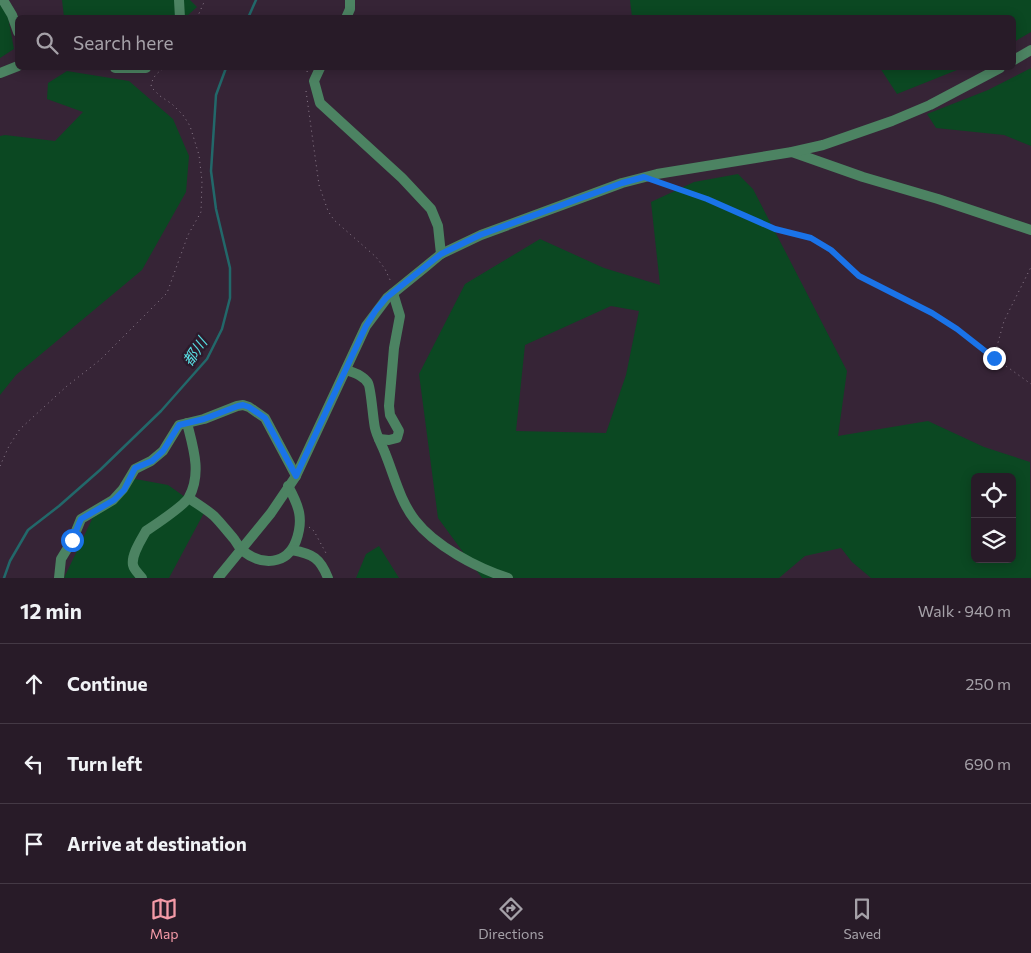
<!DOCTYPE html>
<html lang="en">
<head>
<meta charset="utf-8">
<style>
	:root { --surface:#281b28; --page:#302430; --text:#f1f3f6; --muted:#a5a1a8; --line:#443945; --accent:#f49aa7 }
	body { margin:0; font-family:Commissioner,"Noto Sans JP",sans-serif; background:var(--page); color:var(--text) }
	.controls { position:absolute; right:15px; bottom:15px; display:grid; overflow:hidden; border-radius:8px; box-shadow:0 2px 12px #0003 }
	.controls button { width:45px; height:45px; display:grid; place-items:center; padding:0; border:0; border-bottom:1px solid var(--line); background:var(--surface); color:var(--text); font:25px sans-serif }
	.stop { position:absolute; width:15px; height:15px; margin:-11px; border:4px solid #1a73e8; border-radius:50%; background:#fff }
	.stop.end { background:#1a73e8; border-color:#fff; box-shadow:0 1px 5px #0008 }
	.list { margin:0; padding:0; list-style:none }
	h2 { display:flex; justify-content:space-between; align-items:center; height:65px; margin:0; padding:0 20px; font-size:21px }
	h2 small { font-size:16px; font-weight:400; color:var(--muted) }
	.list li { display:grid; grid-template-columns:32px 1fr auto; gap:15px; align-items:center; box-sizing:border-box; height:80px; padding:0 20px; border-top:1px solid var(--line) }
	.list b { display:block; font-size:19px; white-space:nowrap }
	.list em { font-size:16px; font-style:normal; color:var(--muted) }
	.icon { flex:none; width:28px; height:28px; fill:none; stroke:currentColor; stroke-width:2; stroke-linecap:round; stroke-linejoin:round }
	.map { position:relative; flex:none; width:1031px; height:578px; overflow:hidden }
	.search { position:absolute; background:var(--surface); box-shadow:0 2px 12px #0003; left:15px; right:15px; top:15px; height:55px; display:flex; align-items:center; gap:12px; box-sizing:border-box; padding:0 18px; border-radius:8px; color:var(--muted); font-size:19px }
	.sheet { height:305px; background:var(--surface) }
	nav { display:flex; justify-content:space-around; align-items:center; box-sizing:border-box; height:70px; border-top:1px solid var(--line); background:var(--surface); font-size:14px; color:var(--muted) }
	nav a { display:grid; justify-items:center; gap:2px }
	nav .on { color:var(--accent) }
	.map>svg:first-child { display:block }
	.green { fill:#0b4822; fill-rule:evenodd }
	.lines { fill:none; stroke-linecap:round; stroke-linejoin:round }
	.stream { stroke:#22686a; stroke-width:2.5 }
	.path { stroke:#8e7e8e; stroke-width:1; stroke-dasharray:1 4; stroke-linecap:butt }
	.minor { stroke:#4c8362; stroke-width:10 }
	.tertiary { stroke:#4c8362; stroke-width:10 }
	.route { stroke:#1a73e8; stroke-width:6 }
	.labels { text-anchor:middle; stroke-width:5; stroke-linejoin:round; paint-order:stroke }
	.water-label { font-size:15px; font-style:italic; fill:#58dde1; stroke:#2c1b2c }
</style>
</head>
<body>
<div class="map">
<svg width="1031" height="578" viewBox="0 0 1031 578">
	<rect width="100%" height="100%" fill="#362436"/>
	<g class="green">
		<polygon points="0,0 5,1 14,49 0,58"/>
		<polygon points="62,0 190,0 197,7 186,17 64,17"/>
		<polygon points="630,0 1031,0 1031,32 1014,42 1014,18 632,17"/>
		<polygon points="880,68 962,68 897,94"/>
		<polygon points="1031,68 1031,146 1004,135 936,128 927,114 988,90"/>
		<polygon points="67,71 129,81 173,119 189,156 186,192 142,270 16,375 0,395 0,136 5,135 55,141 83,112 47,99 48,83"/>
		<path d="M738,174l15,15 94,182 -9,65 90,-15 56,26 46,15 1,116h-160l-19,-16 -11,-14 -36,8 -26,22h-297l-44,-60 -19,-144 46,-90 75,-45 64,29 56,17 -9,-83 43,-20zM611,306l28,5 -13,64 -20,58 -90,-2 9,-86zM975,477h37v82h-37z"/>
		<polygon points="130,478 168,485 205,511 169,578 64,578 94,515"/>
		<polygon points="379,546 399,578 356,578 366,554"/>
	</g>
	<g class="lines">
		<g class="stream">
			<polyline points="248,18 256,0"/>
			<polyline points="4,578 10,561 28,530 59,506 100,470 161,411 207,359 222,329 230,298 230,268 216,209 211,171 216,95 226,68"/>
		</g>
		<g class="path">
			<polyline points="197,18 205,0"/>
			<polyline points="307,72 308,68"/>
			<polyline points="306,91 319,185 328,211 334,220 376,257 385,269 391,282"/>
			<polyline points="661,183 707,199 775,229 811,238 831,250 859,276 932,313 957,329 992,356 1031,384"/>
			<polyline points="994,357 1004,321 1031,267"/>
			<path d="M0,466l9,-20 11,-17 47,-43 33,-26 67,-67 21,-58 13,-23 1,-31 -3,-26 -9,-29 -7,-11 -11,-11 -12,-8 -9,-9c1,-10 6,-14 13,-19"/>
			<polyline points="309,527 314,531 327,555"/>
		</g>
		<g class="minor">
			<polyline points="3,0 12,15 18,32"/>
			<polyline points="179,0 180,18"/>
			<polyline points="346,18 350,9 350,0"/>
			<polyline points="115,68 146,68"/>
			<polyline points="320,68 314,81 320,103 402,178 431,209 438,226 441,254"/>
			<polyline points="0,73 18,66"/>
			<polyline points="792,152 863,177 938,199 1031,230"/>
			<path d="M346,370c8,3 17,5 22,13 3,4 5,37 7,45 2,9 7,17 10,25 9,22 15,48 30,67 20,26 62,48 93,58"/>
			<polyline points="379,439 389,440 397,438 399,431 390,415 389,406 394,348 400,316 393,293"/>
			<path d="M189,498c8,6 17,11 25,18 7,7 13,15 20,23 3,4 5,9 9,12 19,15 44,14 53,-10 8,-22 3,-35 -8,-55"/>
			<path d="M292,550c21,4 28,8 36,28"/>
			<polyline points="59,578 61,559 72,541 81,519 113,500 123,489 135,469 151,461 163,451 179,425 204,419 237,406 243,405 249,407 265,418 296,476"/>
			<path d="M142,578c-3,-4 -8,-8 -9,-13 -2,-10 8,-25 13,-34 9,-6 39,-26 43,-34 13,-24 4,-50 -2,-74"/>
		</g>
		<g class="tertiary">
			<polyline points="1014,60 1031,50"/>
			<polyline points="218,578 271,513 296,476 366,326 387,298 424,268 441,254 481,235 622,183 657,174 792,152 823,145 892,121 930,105 1000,68"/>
		</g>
	</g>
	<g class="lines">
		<polyline class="route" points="72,540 81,519 114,500 124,490 135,468 152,461 163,451 179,425 204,419 238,406 243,405 249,407 265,418 296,476 366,326 376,310 386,298 441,254 480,235 622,183 644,177 707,199 775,229 811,238 831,250 859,276 932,313 957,329 994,358"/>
	</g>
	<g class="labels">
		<g class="water-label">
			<text transform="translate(195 352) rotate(-56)" y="5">都川</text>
		</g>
	</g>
</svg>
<div class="controls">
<button><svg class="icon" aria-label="locate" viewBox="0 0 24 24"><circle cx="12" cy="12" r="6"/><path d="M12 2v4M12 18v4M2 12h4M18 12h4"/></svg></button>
<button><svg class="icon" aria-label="layers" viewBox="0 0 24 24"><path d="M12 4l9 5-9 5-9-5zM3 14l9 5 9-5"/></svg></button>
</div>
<div class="stop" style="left:72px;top:540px"></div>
<div class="stop end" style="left:994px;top:358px"></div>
<div class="search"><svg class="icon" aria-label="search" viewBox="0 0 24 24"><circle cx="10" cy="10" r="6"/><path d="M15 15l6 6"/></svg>Search here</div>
</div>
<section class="sheet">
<h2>12 min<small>Walk · 940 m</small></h2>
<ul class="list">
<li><svg class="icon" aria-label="ahead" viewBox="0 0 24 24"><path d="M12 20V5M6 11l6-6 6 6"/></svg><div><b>Continue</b></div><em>250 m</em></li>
<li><svg class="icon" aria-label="left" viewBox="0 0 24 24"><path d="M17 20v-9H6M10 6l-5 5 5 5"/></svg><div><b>Turn left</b></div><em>690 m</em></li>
<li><svg class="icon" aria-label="arrive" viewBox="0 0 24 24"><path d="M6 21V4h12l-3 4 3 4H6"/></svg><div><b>Arrive at destination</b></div></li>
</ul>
</section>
<nav>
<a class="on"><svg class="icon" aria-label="map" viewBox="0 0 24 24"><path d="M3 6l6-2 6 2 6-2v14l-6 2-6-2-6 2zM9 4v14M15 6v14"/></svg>Map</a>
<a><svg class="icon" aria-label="directions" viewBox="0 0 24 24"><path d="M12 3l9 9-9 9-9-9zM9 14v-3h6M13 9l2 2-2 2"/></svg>Directions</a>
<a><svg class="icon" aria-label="saved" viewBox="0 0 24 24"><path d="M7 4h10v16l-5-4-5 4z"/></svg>Saved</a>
</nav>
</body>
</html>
